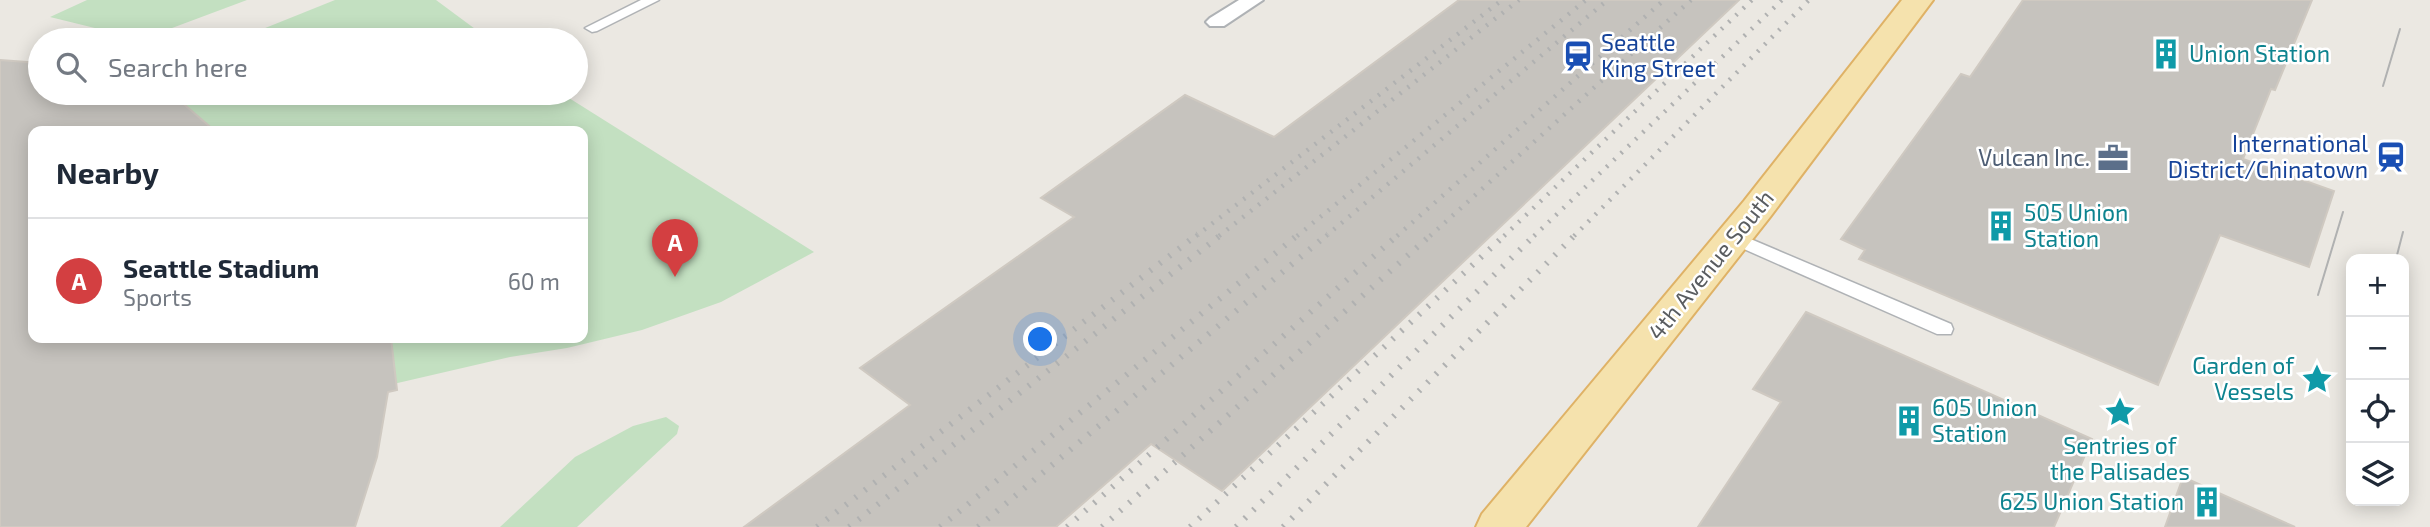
<!DOCTYPE html>
<html lang="en">
<head>
<meta charset="utf-8">
<style>
	:root { --surface:#fff; --page:#f6f6f7; --text:#1f2937; --muted:#747a83; --line:#e0e1e3; --accent:#d33f41 }
	body { margin:0; font-family:"Exo 2",sans-serif; background:var(--page); color:var(--text) }
	.controls { position:absolute; right:21px; bottom:21px; display:grid; overflow:hidden; border-radius:14px; box-shadow:0 4px 18px #0003 }
	.controls button { width:63px; height:63px; display:grid; place-items:center; padding:0; border:0; border-bottom:2px solid var(--line); background:var(--surface); color:var(--text); font:35px sans-serif }
	.you { position:absolute; left:1041px; top:340px; width:24px; height:24px; margin:-18px; border:5px solid #fff; border-radius:50%; background:#1a73e8; box-shadow:0 0 0 10px #1a73e833 }
	.badge { display:grid; place-items:center; width:46px; height:46px; border-radius:50%; background:var(--accent); color:#fff; font-size:23px; font-weight:700 }
	.pin { position:absolute; translate:-50% -58px; filter:drop-shadow(0 2px 4px #0008) }
	.pin::after { content:''; position:absolute; top:37px; width:24px; height:21px; background:inherit; clip-path:polygon(0 0,100% 0,50% 100%) }
	.list { margin:0; padding:0; list-style:none }
	h2 { display:flex; justify-content:space-between; align-items:center; height:91px; margin:0; padding:0 28px; font-size:30px }
	h2 small { font-size:23px; font-weight:400; color:var(--muted) }
	.list li { display:grid; grid-template-columns:46px 1fr auto; gap:21px; align-items:center; box-sizing:border-box; height:126px; padding:0 28px; border-top:2px solid var(--line) }
	.list b { display:block; font-size:26px; white-space:nowrap }
	.list p { margin:0; font-size:23px; white-space:nowrap; color:var(--muted) }
	.list em { font-size:23px; font-style:normal; color:var(--muted) }
	.icon { flex:none; width:38px; height:38px; fill:none; stroke:currentColor; stroke-width:2; stroke-linecap:round; stroke-linejoin:round }
	.map { position:relative; flex:none; width:2430px; height:527px; overflow:hidden }
	.search { position:absolute; background:var(--surface); box-shadow:0 4px 18px #0003; left:28px; top:28px; width:560px; height:77px; display:flex; align-items:center; gap:18px; box-sizing:border-box; padding:0 24px; border-radius:38px; color:var(--muted); font-size:26px }
	.panel { position:absolute; background:var(--surface); box-shadow:0 4px 18px #0003; left:28px; top:126px; width:560px; height:217px; border-radius:14px }
	.map>svg:first-child { display:block }
	.green { fill:#c3e0c1; fill-rule:evenodd }
	.building { fill:#c6c3be; stroke:#cfc9c1; stroke-width:2 }
	.lines { fill:none; stroke-linecap:round; stroke-linejoin:round }
	.service-casing { stroke:#afb2b5; stroke-width:3 }
	.pedestrian-casing { stroke:#afb2b5; stroke-width:4 }
	.primary-casing { stroke:#dfb266; stroke-width:4 }
	.service { fill:#fff; fill-rule:evenodd }
	.pedestrian { fill:#fff; fill-rule:evenodd }
	.primary { fill:#f5e2ad; fill-rule:evenodd }
	.tram { stroke:#b0b1b1; stroke-width:2 }
	.rail-far1 { stroke:#b0b1b1; stroke-width:4.5; stroke-dasharray:2 8; stroke-linecap:butt }
	.rail { stroke:#b0b1b1; stroke-width:6; stroke-dasharray:2 10; stroke-linecap:butt }
	.labels { text-anchor:middle; stroke-width:5; stroke-linejoin:round; paint-order:stroke }
	.transit-label { font-size:23px; fill:#164399; stroke:#fff; text-anchor:start }
	.culture-label { font-size:23px; fill:#0d838f; stroke:#fff; text-anchor:start }
	.service-label { font-size:23px; fill:#4e5e75; stroke:#fff; text-anchor:end }
	.street-label { font-size:23px; fill:#5a5d60; stroke:#fff }
</style>
</head>
<body>
<div class="map">
<svg width="2430" height="527" viewBox="0 0 2430 527">
	<rect width="100%" height="100%" fill="#ebe8e2"/>
	<g class="green">
		<polygon points="87,0 247,0 156,34 111,32 50,17"/>
		<polygon points="335,0 436,0 490,40 235,40"/>
		<path d="M0,60l40,3v30h521l253,159 -93,50 -79,28 -75,18 -57,9 -121,28 -12,72 -22,70h-355zM33,131h550v207h-550z"/>
		<polygon points="666,417 679,426 677,434 577,527 500,527 575,457 633,426"/>
	</g>
	<g class="building">
		<polygon points="1459,0 1739,0 1222,491 1151,444 1056,527 744,527 910,405 860,368 1074,217 1041,198 1185,95 1274,137"/>
		<polygon points="2023,0 2312,0 2275,90 2271,89 2243,159 2334,191 2309,267 2220,235 2158,385 1859,259 1865,250 1841,239 1961,74 1970,77"/>
		<polygon points="0,60 40,63 40,93 171,93 215,131 33,131 33,338 391,338 397,390 388,392 377,457 355,527 0,527"/>
		<polygon points="1806,312 2092,439 2054,527 1698,527 1781,402 1753,389"/>
		<polygon points="2183,477 2295,527 2165,527"/>
	</g>
	<g class="lines">
		<g class="service-casing">
			<g id="service">
				<polygon points="641,0 659,0 597,31 592,32 585,28"/>
				<polygon points="1734,232 1951,324 1953,329 1951,334 1937,334 1728,242 1725,238 1728,234"/>
			</g>
		</g>
		<g class="pedestrian-casing">
			<polygon id="pedestrian" points="1239,0 1263,0 1224,26 1210,26 1206,22 1210,18"/>
		</g>
		<g class="primary-casing">
			<polygon id="primary" points="1902,0 1933,0 1770,217 1526,527 1476,527 1482,514 1744,201"/>
		</g>
		<use href="#service" class="service"/>
		<use href="#pedestrian" class="pedestrian"/>
		<use href="#primary" class="primary"/>
		<g class="tram">
			<polyline points="2383,86 2400,29"/>
			<polyline points="2396,259 2403,232"/>
			<polyline points="2318,295 2343,212"/>
		</g>
		<g class="rail-far1">
			<polyline points="1196,236 1502,0"/>
			<polyline points="1219,236 1519,0"/>
			<polyline points="1297,236 1586,0"/>
			<polyline points="1326,236 1604,3"/>
			<polyline points="1397,236 1664,0"/>
			<polyline points="1430,236 1691,0"/>
			<polyline points="1504,236 1752,0"/>
			<polyline points="1534,236 1782,0"/>
			<polyline points="1574,236 1809,0"/>
		</g>
		<g class="rail">
			<polyline points="817,527 1198,234"/>
			<polyline points="849,527 1222,234"/>
			<polyline points="940,527 1299,234"/>
			<polyline points="978,527 1328,234"/>
			<polyline points="1067,527 1399,234"/>
			<polyline points="1102,527 1432,234"/>
			<polyline points="1190,527 1506,234"/>
			<polyline points="1236,527 1536,234"/>
			<polyline points="1283,527 1576,234"/>
		</g>
	</g>
	<defs>
		<g id="building-bare" transform="scale(2.415)"><path d="M-4-6H4V6H1V3H-1V6H-4ZM-2.5-4.3h1.7v1.8h-1.7ZM.8-4.3h1.7v1.8H.8ZM-2.5-1h1.7V.8h-1.7ZM.8-1h1.7V.8H.8Z" fill="#0f9aa8" stroke="#fff" stroke-width="2.5" paint-order="stroke"/></g>
		<g id="station-bare" transform="scale(2.415)"><path d="M-3-6H3Q5-6 5-4V2Q5 4 3 4L4.5 6H3L1.5 4h-3L-3 6H-4.5L-3 4Q-5 4-5 2V-4Q-5-6-3-6ZM-3.5-4v3h7v-3ZM-3.5 1v1.5H-2V1ZM2 1v1.5H3.5V1Z" fill="#1a4fb4" stroke="#fff" stroke-width="2.5" paint-order="stroke"/></g>
		<g id="office-bare" transform="scale(2.415)"><path d="M-6-3h4V-5.5h4V-3h4V5H-6ZM-1-4.5V-3h2v-1.5ZM-6 0V1H6V0Z" fill="#5c6f8a" stroke="#fff" stroke-width="2.5" paint-order="stroke"/></g>
		<g id="sight-bare" transform="scale(2.415)"><path d="M0-6L1.8-2.2L6-1.7L2.9 1.2L3.7 5.4L0 3.3L-3.7 5.4L-2.9 1.2L-6-1.7L-1.8-2.2Z" fill="#0f9aa8" stroke="#fff" stroke-width="2.5" paint-order="stroke"/></g>
	</defs>
	<g fill-rule="evenodd">
		<use href="#building-bare" x="2166" y="54"/>
		<use href="#station-bare" x="1578" y="56"/>
		<use href="#station-bare" x="2391" y="157"/>
		<use href="#office-bare" x="2113" y="158"/>
		<use href="#building-bare" x="2001" y="226"/>
		<use href="#sight-bare" x="2317" y="379"/>
		<use href="#sight-bare" x="2120" y="412"/>
		<use href="#building-bare" x="1909" y="421"/>
		<use href="#building-bare" x="2207" y="502"/>
	</g>
	<g class="labels">
		<g class="transit-label">
			<text x="1601" y="51">Seattle<tspan x="1601" dy="26">King Street</tspan></text>
			<text x="2368" y="152" text-anchor="end">International<tspan x="2368" dy="26">District/Chinatown</tspan></text>
		</g>
		<g class="culture-label">
			<text x="2189" y="62">Union Station</text>
			<text x="2024" y="221">505 Union<tspan x="2024" dy="26">Station</tspan></text>
			<text x="2294" y="374" text-anchor="end">Garden of<tspan x="2294" dy="26">Vessels</tspan></text>
			<text x="1932" y="416">605 Union<tspan x="1932" dy="26">Station</tspan></text>
			<text x="2120" y="454" text-anchor="middle">Sentries of<tspan x="2120" dy="26">the Palisades</tspan></text>
			<text x="2184" y="510" text-anchor="end">625 Union Station</text>
		</g>
		<g class="service-label">
			<text x="2090" y="166">Vulcan Inc.</text>
		</g>
		<g class="street-label">
			<text transform="translate(1711 265) rotate(-51)" y="8">4th Avenue South</text>
		</g>
	</g>
</svg>
<div class="controls">
<button>+</button>
<button>−</button>
<button><svg class="icon" aria-label="locate" viewBox="0 0 24 24"><circle cx="12" cy="12" r="6"/><path d="M12 2v4M12 18v4M2 12h4M18 12h4"/></svg></button>
<button><svg class="icon" aria-label="layers" viewBox="0 0 24 24"><path d="M12 4l9 5-9 5-9-5zM3 14l9 5 9-5"/></svg></button>
</div>
<div class="you"></div>
<div class="pin badge" style="left:675px;top:277px">A</div>
<div class="search"><svg class="icon" aria-label="search" viewBox="0 0 24 24"><circle cx="10" cy="10" r="6"/><path d="M15 15l6 6"/></svg>Search here</div>
<section class="panel">
<h2>Nearby<small></small></h2>
<ul class="list">
<li><span class="badge">A</span><div><b>Seattle Stadium</b><p>Sports</p></div><em>60 m</em></li>
</ul>
</section>
</div>
</body>
</html>
